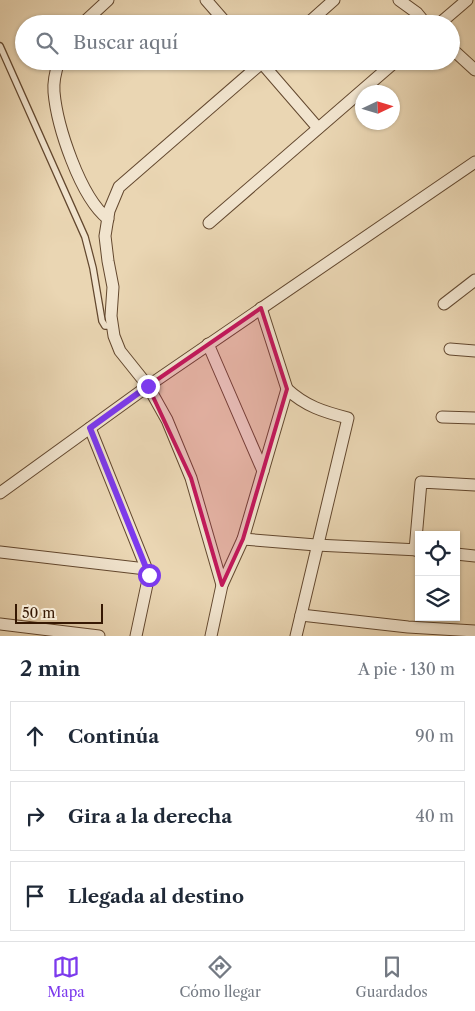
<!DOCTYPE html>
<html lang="es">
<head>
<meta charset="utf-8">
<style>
	:root { --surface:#fff; --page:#f2f2f3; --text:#1f2937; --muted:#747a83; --line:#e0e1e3; --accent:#7c3aed }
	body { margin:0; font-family:"Libre Caslon Text",serif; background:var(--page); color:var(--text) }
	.controls { position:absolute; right:15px; bottom:15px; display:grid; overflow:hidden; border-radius:0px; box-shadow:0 1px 4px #0004 }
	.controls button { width:45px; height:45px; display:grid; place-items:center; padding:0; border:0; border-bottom:1px solid var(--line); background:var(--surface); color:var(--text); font:25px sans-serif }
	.compass { position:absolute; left:355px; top:85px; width:45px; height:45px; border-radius:50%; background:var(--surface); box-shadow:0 1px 4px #0004; rotate:86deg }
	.scale { position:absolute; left:15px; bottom:12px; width:88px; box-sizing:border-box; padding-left:5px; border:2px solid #361803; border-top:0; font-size:14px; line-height:18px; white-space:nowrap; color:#361803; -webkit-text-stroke:4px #f1e4ce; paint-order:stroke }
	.stop { position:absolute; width:15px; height:15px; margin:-11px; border:4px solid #7c3aed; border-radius:50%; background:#fff }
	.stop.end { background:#7c3aed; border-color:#fff; box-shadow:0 1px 5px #0008 }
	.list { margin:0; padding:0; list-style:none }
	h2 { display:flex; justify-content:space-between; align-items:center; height:65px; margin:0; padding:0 20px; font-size:21px }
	h2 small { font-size:16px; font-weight:400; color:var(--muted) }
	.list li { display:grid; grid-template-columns:32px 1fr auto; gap:15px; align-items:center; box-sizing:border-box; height:70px; margin:0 10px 10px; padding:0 10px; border:1px solid var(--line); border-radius:0px }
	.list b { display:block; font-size:19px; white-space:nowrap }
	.list em { font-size:16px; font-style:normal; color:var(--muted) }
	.icon { flex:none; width:28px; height:28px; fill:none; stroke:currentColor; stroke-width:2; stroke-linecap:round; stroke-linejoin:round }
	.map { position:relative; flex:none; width:475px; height:636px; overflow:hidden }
	.search { position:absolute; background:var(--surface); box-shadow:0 1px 4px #0004; left:15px; right:15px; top:15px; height:55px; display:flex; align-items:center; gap:12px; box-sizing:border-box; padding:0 18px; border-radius:28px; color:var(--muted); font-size:19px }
	.sheet { height:305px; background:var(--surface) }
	nav { display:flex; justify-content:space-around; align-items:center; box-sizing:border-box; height:70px; border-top:1px solid var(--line); background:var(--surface); font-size:14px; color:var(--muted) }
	nav a { display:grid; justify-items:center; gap:2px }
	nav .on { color:var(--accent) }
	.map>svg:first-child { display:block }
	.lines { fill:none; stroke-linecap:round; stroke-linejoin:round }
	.service-casing { stroke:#63482f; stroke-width:8 }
	.minor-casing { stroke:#63482f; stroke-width:13 }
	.service { stroke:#f1e4ce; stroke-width:5.5 }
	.minor { stroke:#f1e4ce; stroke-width:11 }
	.route { stroke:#7c3aed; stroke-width:6 }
	.marked { fill:#c2185b; fill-opacity:0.2; stroke:#c2185b; stroke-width:4; stroke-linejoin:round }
</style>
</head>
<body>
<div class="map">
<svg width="475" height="636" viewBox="0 0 475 636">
	<rect width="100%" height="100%" fill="#ead6b3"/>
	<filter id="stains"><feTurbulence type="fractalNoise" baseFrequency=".004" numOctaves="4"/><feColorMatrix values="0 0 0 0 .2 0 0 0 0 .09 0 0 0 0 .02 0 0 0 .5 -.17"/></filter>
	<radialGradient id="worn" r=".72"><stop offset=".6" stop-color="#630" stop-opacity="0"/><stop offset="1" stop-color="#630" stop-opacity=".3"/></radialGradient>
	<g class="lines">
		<g class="service-casing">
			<polyline id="service" points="0,46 85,237 93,268 102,321 105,326 112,326"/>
		</g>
		<g class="minor-casing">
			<g id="minor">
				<polyline points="206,0 227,24"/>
				<polyline points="399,0 417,13 426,24"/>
				<polyline points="82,24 108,0"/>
				<polyline points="307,24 334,0"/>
				<polyline points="439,24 467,0"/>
				<polyline points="451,48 475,70"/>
				<path d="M59,61c-3,9 -6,21 -5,31 3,34 26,105 54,127"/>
				<polyline points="260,61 318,128"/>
				<polyline points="209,223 396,61"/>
				<polyline points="444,304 475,280"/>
				<polyline points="208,344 263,471"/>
				<polyline points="450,349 475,351"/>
				<path d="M287,389c18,17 37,23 61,29l-52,218"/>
				<polyline points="442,417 475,418"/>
				<polyline points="90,428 149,575 136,636"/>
				<polyline points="0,493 148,386 475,162"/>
				<polyline points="243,539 316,545 419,550"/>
				<polyline points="415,550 421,482 475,485"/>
				<polyline points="0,552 146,569"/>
				<polyline points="456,554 475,556"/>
				<polyline points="222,585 191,478 167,420 148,386 120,351 114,336 111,316 113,287 108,261 105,236 109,211 119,187 264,61"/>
				<polyline points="301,615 408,627 475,631"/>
				<polyline points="0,624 99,636"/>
				<polyline points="211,636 222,585 243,539 287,389 261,308"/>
			</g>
		</g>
		<use href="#service" class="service"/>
		<use href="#minor" class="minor"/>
	</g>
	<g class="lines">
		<polyline class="route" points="148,386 90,428 149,575"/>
	</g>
	<path class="marked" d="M261,308l26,81 -44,150 -21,46 -31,-107 -43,-92z"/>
	<rect width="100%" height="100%" filter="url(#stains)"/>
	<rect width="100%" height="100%" fill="url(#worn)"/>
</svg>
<div class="controls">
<button><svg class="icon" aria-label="locate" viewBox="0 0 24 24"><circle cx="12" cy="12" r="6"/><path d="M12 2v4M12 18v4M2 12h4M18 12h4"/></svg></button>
<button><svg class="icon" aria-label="layers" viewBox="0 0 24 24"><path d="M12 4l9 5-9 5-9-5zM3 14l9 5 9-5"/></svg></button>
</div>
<svg class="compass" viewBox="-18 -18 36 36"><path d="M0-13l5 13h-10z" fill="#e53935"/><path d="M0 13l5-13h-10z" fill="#747a83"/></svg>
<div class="scale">50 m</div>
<div class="stop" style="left:149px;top:575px"></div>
<div class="stop end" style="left:148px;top:386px"></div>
<div class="search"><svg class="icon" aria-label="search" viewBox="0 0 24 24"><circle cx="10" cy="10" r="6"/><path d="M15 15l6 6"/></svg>Buscar aquí</div>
</div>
<section class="sheet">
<h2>2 min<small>A pie · 130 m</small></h2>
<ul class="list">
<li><svg class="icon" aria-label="ahead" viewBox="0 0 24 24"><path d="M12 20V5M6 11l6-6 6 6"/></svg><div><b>Continúa</b></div><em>90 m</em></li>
<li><svg class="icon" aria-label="right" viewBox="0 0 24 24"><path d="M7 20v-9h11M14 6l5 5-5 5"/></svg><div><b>Gira a la derecha</b></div><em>40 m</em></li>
<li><svg class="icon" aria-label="arrive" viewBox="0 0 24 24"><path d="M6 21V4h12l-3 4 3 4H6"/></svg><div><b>Llegada al destino</b></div></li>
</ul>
</section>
<nav>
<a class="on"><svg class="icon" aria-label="map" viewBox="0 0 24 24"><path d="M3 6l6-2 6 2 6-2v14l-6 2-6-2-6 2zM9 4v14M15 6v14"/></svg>Mapa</a>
<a><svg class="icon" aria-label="directions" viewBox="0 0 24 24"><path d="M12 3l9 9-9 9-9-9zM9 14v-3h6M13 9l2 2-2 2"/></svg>Cómo llegar</a>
<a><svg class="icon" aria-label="saved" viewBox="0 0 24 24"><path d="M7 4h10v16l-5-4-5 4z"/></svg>Guardados</a>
</nav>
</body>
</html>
